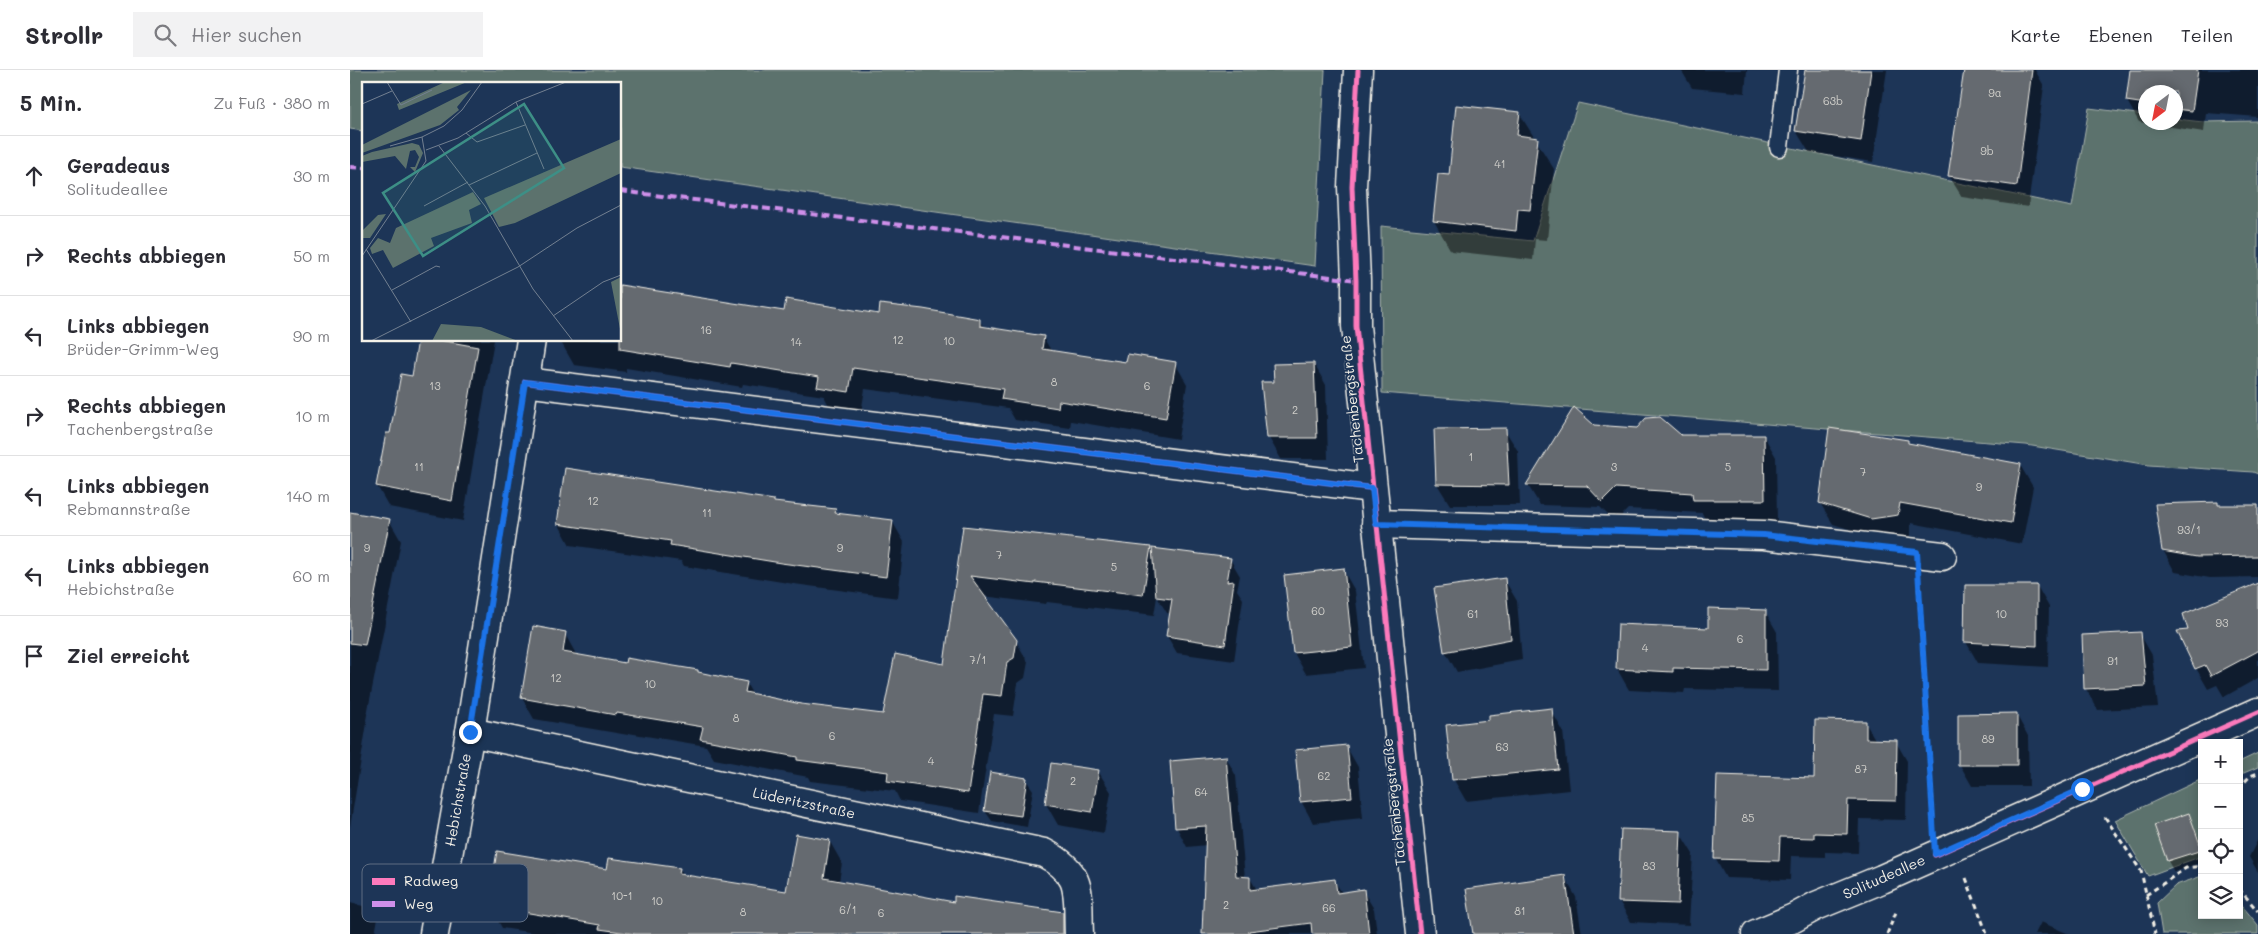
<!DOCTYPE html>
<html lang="de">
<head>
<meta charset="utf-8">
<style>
	:root { --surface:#fff; --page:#f2f2f3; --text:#2b2b33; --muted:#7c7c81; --line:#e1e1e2 }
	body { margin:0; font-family:Mali,sans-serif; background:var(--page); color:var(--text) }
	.controls { position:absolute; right:15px; bottom:15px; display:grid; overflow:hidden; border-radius:0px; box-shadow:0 2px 12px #0003 }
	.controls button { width:45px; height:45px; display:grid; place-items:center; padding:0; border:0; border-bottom:1px solid var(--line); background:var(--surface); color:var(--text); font:25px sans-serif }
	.compass { position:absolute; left:1788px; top:15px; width:45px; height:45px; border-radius:50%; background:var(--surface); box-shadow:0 2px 12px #0003; rotate:212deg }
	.stop { position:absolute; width:15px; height:15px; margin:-11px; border:4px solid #1a73e8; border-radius:50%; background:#fff }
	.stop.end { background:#1a73e8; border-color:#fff; box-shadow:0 1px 5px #0008 }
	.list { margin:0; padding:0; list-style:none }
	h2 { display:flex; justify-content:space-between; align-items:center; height:65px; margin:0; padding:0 20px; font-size:21px }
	h2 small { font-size:16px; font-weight:400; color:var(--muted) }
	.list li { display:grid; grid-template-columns:32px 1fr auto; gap:15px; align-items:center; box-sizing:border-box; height:80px; padding:0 20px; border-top:1px solid var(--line) }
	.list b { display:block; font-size:19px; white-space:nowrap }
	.list p { margin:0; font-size:16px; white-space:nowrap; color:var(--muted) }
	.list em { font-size:16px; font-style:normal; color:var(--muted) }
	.icon { flex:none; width:28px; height:28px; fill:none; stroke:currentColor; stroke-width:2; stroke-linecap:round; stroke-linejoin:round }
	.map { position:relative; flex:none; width:1908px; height:864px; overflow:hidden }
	header { display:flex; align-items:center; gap:30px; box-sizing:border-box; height:70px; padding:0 25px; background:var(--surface); border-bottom:1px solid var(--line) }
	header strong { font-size:24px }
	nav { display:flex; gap:28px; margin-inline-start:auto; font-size:18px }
	.search { width:350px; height:45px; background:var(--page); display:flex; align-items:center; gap:12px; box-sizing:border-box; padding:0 18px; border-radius:0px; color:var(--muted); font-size:19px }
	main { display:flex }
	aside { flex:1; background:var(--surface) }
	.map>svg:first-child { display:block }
	.green { fill:#5c726d; stroke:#a8b2aa }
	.shadow { fill:#0007; fill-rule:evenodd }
	.building { fill:#656a70; stroke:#f4f1e8 }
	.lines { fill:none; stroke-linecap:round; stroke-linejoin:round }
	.lane-casing { stroke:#f4f1e8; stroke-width:21 }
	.street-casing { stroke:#f4f1e8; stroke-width:31 }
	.secondary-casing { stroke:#f4f1e8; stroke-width:31 }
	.path { stroke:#f4f1e8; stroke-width:3; stroke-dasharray:5 4; stroke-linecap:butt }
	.lane { stroke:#1d3557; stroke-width:18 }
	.street { stroke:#1d3557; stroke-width:28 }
	.secondary { stroke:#1d3557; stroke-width:28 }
	.quiet { stroke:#ce8fe9; stroke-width:4; stroke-dasharray:8 4; stroke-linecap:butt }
	.cycleway-casing { stroke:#1d3557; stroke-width:8 }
	.cycleway { stroke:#fd7abc; stroke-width:5 }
	.route { stroke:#1a73e8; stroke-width:6 }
	.labels { text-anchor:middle; stroke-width:4; stroke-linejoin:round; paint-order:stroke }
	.number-label { font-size:11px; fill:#d0cfca }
	.street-label { font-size:14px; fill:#f4f1e8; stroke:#1d3557 }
	.inset-road { fill:none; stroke:#738091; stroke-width:1 }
	.view { fill:#3d8f86; fill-opacity:0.15; stroke:#3d8f86; stroke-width:2.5 }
	.inset-edge { fill:none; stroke:#f4f1e8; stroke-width:2.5 }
	.key { fill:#1d3557; stroke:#5e6d82; stroke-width:1 }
	.key-label { font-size:14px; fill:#f4f1e8 }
</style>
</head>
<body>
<header>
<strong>Strollr</strong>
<div class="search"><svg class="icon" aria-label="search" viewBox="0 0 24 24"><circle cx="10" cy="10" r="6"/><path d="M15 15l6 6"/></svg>Hier suchen</div>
<nav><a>Karte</a><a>Ebenen</a><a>Teilen</a></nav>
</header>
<main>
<aside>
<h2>5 Min.<small>Zu Fuß · 380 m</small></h2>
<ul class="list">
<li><svg class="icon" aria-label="ahead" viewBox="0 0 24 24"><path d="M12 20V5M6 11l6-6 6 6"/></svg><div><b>Geradeaus</b><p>Solitudeallee</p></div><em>30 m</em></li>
<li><svg class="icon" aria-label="right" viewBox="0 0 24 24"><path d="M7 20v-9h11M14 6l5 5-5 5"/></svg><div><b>Rechts abbiegen</b></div><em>50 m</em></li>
<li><svg class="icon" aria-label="left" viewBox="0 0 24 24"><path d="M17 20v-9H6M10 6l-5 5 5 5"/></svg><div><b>Links abbiegen</b><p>Brüder-Grimm-Weg</p></div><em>90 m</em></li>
<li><svg class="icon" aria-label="right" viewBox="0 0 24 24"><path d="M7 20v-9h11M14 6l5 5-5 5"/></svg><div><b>Rechts abbiegen</b><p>Tachenbergstraße</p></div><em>10 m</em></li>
<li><svg class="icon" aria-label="left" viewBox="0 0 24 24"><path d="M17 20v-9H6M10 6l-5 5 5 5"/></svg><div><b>Links abbiegen</b><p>Rebmannstraße</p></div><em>140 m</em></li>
<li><svg class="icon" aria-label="left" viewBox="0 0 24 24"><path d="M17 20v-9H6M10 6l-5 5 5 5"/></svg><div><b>Links abbiegen</b><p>Hebichstraße</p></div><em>60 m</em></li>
<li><svg class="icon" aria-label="arrive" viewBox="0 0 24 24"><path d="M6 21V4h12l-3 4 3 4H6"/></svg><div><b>Ziel erreicht</b></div></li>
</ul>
</aside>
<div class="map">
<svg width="1908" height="864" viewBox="0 0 1908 864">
	<rect width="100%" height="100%" fill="#1d3557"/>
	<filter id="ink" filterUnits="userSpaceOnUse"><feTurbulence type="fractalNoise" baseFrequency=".02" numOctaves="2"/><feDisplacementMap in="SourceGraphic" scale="10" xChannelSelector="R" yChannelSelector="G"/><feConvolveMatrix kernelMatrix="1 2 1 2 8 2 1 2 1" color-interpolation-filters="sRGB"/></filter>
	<g filter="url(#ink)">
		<g class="green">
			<polygon points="0,0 975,0 965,196 270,97 270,14 14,14 14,61 0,59"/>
			<polygon points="1228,33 1722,137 1739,38 1795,45 1796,52 1826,52 1826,49 1853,52 1908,51 1908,404 1903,402 1799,395 1676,375 1032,323 1031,156 1183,171"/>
			<polygon points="1908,683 1908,697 1889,705 1889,692"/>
			<polygon points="1852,709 1852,786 1798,806 1765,750"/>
			<polygon points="1852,806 1852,845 1889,845 1889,832 1908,855 1908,864 1812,864 1807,833 1826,815"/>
		</g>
		<g class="shadow">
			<polygon points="1331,0 1397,0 1395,23 1342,18"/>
			<polygon points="1455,0 1537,0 1523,92 1459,82 1446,61"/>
			<polygon points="1615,0 1685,0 1694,16 1678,137 1612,127 1599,106"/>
			<path d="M1782,0h126v47l-52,-4 -2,19 -65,-10 -12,-21zM1796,22h30v30h-30z"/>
			<polygon points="1169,43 1204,99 1197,170 1185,169 1183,190 1101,181 1084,151 1100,106"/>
			<polygon points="270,225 435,242 630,251 634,258 693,267 702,282 777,293 825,293 837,314 828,369 721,351 720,358 665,350 658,338 515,319 511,343 480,338 474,326 393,314 392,317 276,298 276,302 224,295 212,274 212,270 270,270"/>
			<polygon points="70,270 144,270 113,451 39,437 27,416 41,365 63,307"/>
			<polygon points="964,294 976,315 978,389 931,389 919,368 925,313"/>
			<polygon points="1244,356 1330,366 1414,366 1426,387 1427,451 1356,451 1352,443 1278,439 1265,452 1250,437 1190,435 1177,414"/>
			<polygon points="1155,360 1168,381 1170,435 1100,435 1087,414"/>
			<polygon points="1557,371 1559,375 1670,395 1683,417 1672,474 1561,453 1560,466 1534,470 1483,454 1470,433"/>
			<polygon points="425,434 485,440 488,444 542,451 554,472 548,528 444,514 334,496 331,491 220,475 208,453"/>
			<polygon points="1867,434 1869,437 1908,436 1908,507 1860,508 1825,502 1813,480"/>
			<polygon points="0,443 39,450 51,471 16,650 17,653 0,757"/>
			<polygon points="614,457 801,479 803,483 880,489 890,506 887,520 893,529 884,591 827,583 817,566 821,544 817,543 807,527 804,545 697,532 696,534 633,526 666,571 678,592 675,608 668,613 663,646 644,644 629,743 550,731 545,721 460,711 458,707 364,689 356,676 278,663 278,665 184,649 172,628 215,564 227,586 276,594 347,601 349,603 396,613 403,625 451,635 534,645 595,595"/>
			<polygon points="993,500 1005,521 1014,598 956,604 944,583 935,506"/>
			<polygon points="1154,509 1167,531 1172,590 1107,602 1095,581"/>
			<polygon points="1687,516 1699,537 1698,597 1628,593 1616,572"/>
			<polygon points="1908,528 1908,608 1874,627 1867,615 1858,619 1846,598 1840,561"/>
			<polygon points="1415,541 1427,562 1428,621 1335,619 1334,623 1279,620 1267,599 1359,559"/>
			<polygon points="1790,564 1802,585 1808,637 1748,640 1736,619"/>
			<polygon points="1201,640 1213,661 1219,720 1116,731 1104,710 1098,656 1141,651"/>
			<polygon points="1666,644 1678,666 1679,716 1622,716 1610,695 1609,645"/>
			<polygon points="1515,652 1526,671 1546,672 1557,691 1556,750 1509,749 1508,783 1475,782 1475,787 1441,786 1440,810 1376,808 1365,788 1465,709"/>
			<polygon points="996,676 1008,697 1013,748 963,753 951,731"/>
			<polygon points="876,687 886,706 895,808 900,808 907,820 984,810 992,823 1013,821 1024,839 1027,864 853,864 857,775 837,777 827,758 821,692"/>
			<polygon points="702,694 748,701 761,722 754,763 708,755 696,734"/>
			<polygon points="676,710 683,720 677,757 642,751 635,741"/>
			<polygon points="1838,744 1852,775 1852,792 1824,802 1818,791 1806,756"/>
			<polygon points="1330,763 1343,784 1339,855 1281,852 1269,831"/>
			<polygon points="1908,769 1908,802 1899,787"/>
			<polygon points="480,772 492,793 489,812 605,834 694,864 191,864 152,858 140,836 259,801 330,799 334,806 437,822"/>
			<polygon points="1214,806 1226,827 1232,864 1124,864"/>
			<polygon points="0,833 22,838 28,848 25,864 0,864"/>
			<polygon points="1691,852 1719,864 1685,864"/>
		</g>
		<g class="building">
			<polygon points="1455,0 1521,0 1511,71 1445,61"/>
			<polygon points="1614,0 1682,0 1667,116 1598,106"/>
			<polygon points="1780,0 1848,0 1842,41 1826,39 1826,22 1796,22 1796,34 1776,31"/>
			<polygon points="1106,35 1170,42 1167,65 1188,68 1180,140 1168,139 1166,161 1083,151 1088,104 1099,105"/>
			<polygon points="270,215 434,241 436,229 529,244 530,234 573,239 630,249 630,256 694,266 692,279 776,292 778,284 826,292 816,348 709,331 708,338 651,329 653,319 503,298 499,322 467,317 469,307 381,293 380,297 270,279"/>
			<polygon points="68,270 89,270 128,277 102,431 26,416 36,363 40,363 51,304 62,306"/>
			<polygon points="964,293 967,368 917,368 911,312 924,312 923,294"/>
			<polygon points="1224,337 1244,355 1287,358 1296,348 1310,347 1331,365 1414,365 1415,430 1343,430 1342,423 1266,418 1252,432 1237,416 1176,415"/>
			<polygon points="1156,358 1159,415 1086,414 1084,359"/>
			<polygon points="1479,358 1558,370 1558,373 1671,394 1661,453 1550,433 1548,445 1521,449 1469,433"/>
			<polygon points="215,398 424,430 424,432 486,439 485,443 543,450 536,507 431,493 320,475 321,471 207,454"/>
			<polygon points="1868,432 1868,435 1908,435 1908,486 1847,487 1812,481 1805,434"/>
			<polygon points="0,442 40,449 15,575 0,573"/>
			<polygon points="613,456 801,477 793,525 685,512 685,514 620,506 667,570 664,588 657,592 652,626 633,624 618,723 537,711 538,702 447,690 447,687 350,669 353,657 267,643 266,645 171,628 183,556 216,562 213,582 275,593 276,588 348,600 348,602 397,612 395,622 451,634 533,644 545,584 594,594"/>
			<polygon points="802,478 881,488 877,512 884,511 875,575 816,566 822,529 806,527"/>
			<polygon points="994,498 1002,577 943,583 934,505"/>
			<polygon points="1155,508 1161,569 1094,582 1084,518"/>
			<polygon points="1908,513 1908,581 1861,606 1855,595 1845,599 1827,561 1838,560 1833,544"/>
			<polygon points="1615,515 1687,515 1687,576 1614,572"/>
			<polygon points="1358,538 1416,540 1416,600 1323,598 1323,602 1266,599 1268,554 1358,558"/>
			<polygon points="1791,562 1796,616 1734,619 1732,565"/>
			<polygon points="1202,638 1208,699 1102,710 1096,655 1139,650 1139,645"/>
			<polygon points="1667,643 1667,695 1608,695 1608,644"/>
			<polygon points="1465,650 1516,651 1516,669 1547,670 1546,731 1498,730 1497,764 1464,763 1464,768 1430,767 1429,791 1364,789 1367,705 1464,708"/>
			<polygon points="997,675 1002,727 950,732 945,680"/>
			<polygon points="876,686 886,806 900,807 900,820 985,809 987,823 1014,819 1019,864 962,864 961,853 899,861 899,864 852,864 856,756 825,758 820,691"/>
			<polygon points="701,693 749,700 742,742 695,734"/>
			<polygon points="640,702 677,708 671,746 634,741"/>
			<polygon points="1839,743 1852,780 1817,791 1804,755"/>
			<polygon points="1271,759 1331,761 1328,834 1268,832"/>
			<polygon points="446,764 480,770 474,808 604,832 604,826 713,842 713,864 286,864 249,859 250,855 138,836 147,781 257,799 259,788 330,798 329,804 436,821"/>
			<polygon points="1215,805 1224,864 1123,864 1116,819"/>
		</g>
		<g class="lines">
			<g class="lane-casing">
				<polyline id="lane" points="1429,77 1438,0"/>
			</g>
			<g class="street-casing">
				<g id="street">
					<polyline points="1008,0 1002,117 1006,210 1006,256 1070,864"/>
					<polyline points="175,312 1022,418"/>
					<polyline points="1026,454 1414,465 1592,486"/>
					<path d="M120,662l574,121c41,21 33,41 35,81"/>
					<polyline points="84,864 120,662 181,270"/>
				</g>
			</g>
			<g class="secondary-casing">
				<polyline id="secondary" points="1406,864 1444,848 1466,836 1532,809 1908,642"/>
			</g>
			<g class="path">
				<polyline points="1569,518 1583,748"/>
				<polyline points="1889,718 1900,706 1908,703"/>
				<polyline points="1755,747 1791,801 1805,864"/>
				<polyline points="1616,808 1637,864"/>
				<polyline points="1889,819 1908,841"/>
				<polyline points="1796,825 1836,798 1852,796"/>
				<polyline points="1537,864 1546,842"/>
			</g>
			<use href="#lane" class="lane"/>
			<use href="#street" class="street"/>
			<use href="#secondary" class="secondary"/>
			<g class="quiet">
				<polyline points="0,97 14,98"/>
				<polyline points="270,121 1006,210"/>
			</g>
			<g class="cycleway-casing">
				<g id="cycleway">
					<polyline points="1008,0 1002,117 1006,210 1006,256 1070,864"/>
					<polyline points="175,312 1022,418"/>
					<polyline points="1585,785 1908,642"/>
				</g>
			</g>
			<use href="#cycleway" class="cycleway"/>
		</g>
	</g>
	<g class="lines" filter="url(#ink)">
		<polyline class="route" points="120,662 175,312 1022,418 1026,454 1414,465 1567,482 1585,784 1732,719"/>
	</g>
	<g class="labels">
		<g class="number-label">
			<text x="1645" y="27">9a</text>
			<text x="1483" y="35">63b</text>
			<text x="1637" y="85">9b</text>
			<text x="1150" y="98">41</text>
			<text x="356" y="264">16</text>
			<text x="548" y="274">12</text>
			<text x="599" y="275">10</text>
			<text x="446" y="276">14</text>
			<text x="704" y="316">8</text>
			<text x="85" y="320">13</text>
			<text x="797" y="320">6</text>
			<text x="945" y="344">2</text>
			<text x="1121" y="391">1</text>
			<text x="69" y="401">11</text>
			<text x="1264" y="401">3</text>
			<text x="1378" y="401">5</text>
			<text x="1513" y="406">7</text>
			<text x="1629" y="421">9</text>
			<text x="243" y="435">12</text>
			<text x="357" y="447">11</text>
			<text x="1839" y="464">93/1</text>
			<text x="17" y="482">9</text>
			<text x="490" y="482">9</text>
			<text x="649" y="489">7</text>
			<text x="764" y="501">5</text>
			<text x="968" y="545">60</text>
			<text x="1123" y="548">61</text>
			<text x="1651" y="548">10</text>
			<text x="1872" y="557">93</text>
			<text x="1390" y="573">6</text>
			<text x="1295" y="582">4</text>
			<text x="628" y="594">7/1</text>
			<text x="1763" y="595">91</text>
			<text x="206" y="612">12</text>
			<text x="300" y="618">10</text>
			<text x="386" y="652">8</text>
			<text x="482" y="670">6</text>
			<text x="1638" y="673">89</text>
			<text x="1152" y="681">63</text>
			<text x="581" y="695">4</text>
			<text x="1511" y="703">87</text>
			<text x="974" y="710">62</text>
			<text x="723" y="715">2</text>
			<text x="851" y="726">64</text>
			<text x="1398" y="752">85</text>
			<text x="1299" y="800">83</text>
			<text x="272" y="830">10-1</text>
			<text x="307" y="835">10</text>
			<text x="876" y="839">2</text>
			<text x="979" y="842">66</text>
			<text x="498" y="844">6/1</text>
			<text x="1170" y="845">81</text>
			<text x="393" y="846">8</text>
			<text x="531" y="847">6</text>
		</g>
		<g class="street-label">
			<text transform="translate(1002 329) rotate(-96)" y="5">Tachenbergstraße</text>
			<text transform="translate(108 730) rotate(-80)" y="5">Hebichstraße</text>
			<text transform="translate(1044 732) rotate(-96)" y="5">Tachenbergstraße</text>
			<text transform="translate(454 733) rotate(12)" y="5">Lüderitzstraße</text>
			<text transform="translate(1534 807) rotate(-24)" y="5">Solitudeallee</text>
		</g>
	</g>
	<g transform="translate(12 12)">
		<rect width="259" height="259" fill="#1d3557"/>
		<path d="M83,0h22l-68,28 -2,-6zM109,8l-14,17 2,3 -19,15 -78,28v-8zM259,57v34l-106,50 -16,4 -15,-29zM50,61l7,2 4,8 -8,19 -5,-5h5l4,-10 -4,-7 -5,1 -4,18 -11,-13 -33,6v-6l10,-4zM111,110l8,12 -12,6 3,13 -41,15 3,8 -41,22 -10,-18 -11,4 -2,-6 8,-10 12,5 6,-15zM24,132l-16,24h-8v-7l16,-16zM259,195v57l-10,-52zM79,242l40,3 37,14h-86z" fill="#5c726d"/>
		<path class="inset-road" d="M25,0l14,23 31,-15M154,20l28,67M0,22l30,-13M104,51l11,9 48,-17M28,64l32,-9 22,-11 18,-16 20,-28M77,64l46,60 48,83 40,52M64,68l32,-12 58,-36 50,-20M107,103l68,-32M62,124l44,-24M4,167l45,73M0,174l64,-95 -4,-24M30,208l44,-24 4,1M191,234l50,-34 18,-7M9,259l147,-74 59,-39 44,-23"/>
		<path class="view" d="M162,22l40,64 -141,88 -40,-63z"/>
		<rect width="259" height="259" class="inset-edge"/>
	</g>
	<rect x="12" y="794" width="166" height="58" rx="8" class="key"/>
	<rect x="22" y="808" width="23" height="7" fill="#fd7abc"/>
	<rect x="22" y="831" width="23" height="6" fill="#ce8fe9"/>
	<g class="key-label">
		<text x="54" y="816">Radweg</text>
		<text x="54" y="839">Weg</text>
	</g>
</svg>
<div class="controls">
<button>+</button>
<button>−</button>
<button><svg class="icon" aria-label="locate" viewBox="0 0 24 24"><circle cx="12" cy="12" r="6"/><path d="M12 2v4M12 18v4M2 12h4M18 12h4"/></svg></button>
<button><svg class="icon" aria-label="layers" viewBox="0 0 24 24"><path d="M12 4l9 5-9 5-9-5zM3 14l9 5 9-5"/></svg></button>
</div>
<svg class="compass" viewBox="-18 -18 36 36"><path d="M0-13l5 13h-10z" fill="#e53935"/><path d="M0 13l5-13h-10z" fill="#7c7c81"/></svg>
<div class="stop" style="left:1732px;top:719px"></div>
<div class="stop end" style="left:120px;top:662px"></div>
</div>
</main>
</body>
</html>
